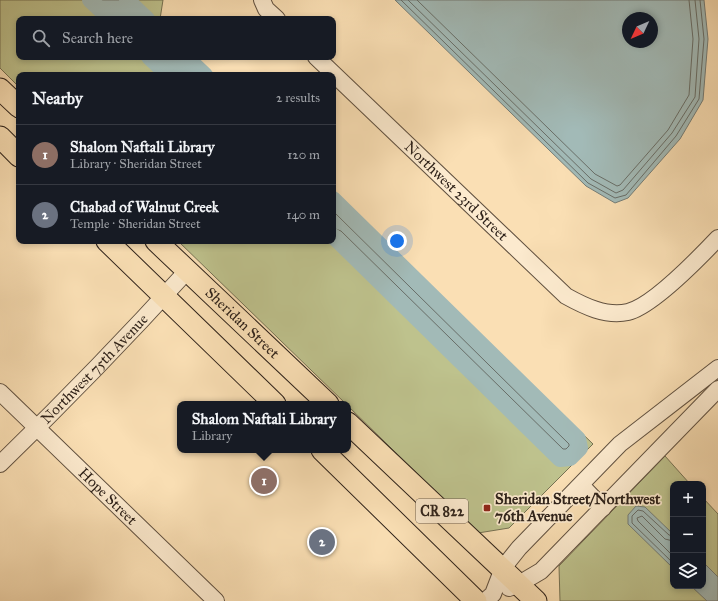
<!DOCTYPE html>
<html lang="en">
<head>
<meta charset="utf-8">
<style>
	:root { --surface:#171b24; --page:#242831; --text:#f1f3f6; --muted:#9ea1a6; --line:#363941; --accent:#ea580c }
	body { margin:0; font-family:"IM FELL Great Primer",serif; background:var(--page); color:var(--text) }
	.controls { position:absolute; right:12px; bottom:12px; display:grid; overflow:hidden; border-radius:8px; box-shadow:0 2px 6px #0003 }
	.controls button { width:36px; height:36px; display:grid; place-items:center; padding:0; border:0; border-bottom:1px solid var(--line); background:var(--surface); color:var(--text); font:20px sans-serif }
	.compass { position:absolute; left:622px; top:12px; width:36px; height:36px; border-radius:50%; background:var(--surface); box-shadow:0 2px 6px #0003; rotate:226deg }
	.you { position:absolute; left:397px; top:241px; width:14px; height:14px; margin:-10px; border:3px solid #fff; border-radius:50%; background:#1a73e8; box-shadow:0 0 0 6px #1a73e833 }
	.badge { display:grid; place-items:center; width:26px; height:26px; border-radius:50%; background:var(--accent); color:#fff; font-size:13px; font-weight:700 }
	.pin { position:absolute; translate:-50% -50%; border:2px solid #fff; box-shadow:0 1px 4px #0006 }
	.popup { position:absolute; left:177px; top:401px; width:174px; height:52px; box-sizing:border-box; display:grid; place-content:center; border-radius:8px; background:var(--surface); filter:drop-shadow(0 1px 3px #0005); font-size:13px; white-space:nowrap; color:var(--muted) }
	.popup b { font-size:15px; color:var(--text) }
	.popup::after { content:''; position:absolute; left:50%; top:100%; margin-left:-8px; border:8px solid transparent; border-top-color:var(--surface) }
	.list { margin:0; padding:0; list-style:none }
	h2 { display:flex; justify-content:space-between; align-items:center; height:52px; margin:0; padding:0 16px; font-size:17px }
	h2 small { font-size:13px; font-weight:400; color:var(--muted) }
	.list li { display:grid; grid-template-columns:26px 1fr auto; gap:12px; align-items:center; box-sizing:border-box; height:60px; padding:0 16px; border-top:1px solid var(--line) }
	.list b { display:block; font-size:15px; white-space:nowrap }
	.list p { margin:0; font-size:13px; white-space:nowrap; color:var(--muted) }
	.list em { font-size:13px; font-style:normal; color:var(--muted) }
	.icon { flex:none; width:22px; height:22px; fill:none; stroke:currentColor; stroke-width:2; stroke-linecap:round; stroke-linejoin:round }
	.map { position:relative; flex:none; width:718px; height:601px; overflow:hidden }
	.search { position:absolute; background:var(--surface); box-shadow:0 2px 6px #0003; left:16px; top:16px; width:320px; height:44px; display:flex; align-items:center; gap:10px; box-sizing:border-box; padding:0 14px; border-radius:8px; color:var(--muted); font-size:15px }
	.panel { position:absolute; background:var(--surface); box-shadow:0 2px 6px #0003; left:16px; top:72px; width:320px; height:172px; border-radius:8px }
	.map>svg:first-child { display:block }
	.green { fill:#bec28d; stroke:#767254 }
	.water { fill:#a2bab7; stroke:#747d78; fill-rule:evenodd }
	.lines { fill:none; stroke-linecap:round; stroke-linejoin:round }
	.shore { stroke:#686e68; stroke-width:1 }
	.canal { stroke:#a2bab7; stroke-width:16 }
	.minor-casing { stroke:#615140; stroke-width:18 }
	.major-casing { stroke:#2e221a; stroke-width:23 }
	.minor { stroke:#fceace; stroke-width:16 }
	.major { stroke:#fadfb4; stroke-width:21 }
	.poi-dot { fill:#8f2418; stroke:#fceace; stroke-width:1.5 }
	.labels { text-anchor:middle; stroke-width:3.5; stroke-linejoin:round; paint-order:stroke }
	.shield { fill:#fceace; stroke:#6c5e50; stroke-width:1 }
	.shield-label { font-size:14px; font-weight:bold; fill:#2e221a }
	.street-label { font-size:15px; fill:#2e221a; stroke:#fceace }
	.poi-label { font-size:15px; font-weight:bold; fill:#2e221a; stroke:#fceace; text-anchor:start }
</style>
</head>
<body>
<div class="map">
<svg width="718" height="601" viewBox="0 0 718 601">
	<rect width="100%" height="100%" fill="#fadfb4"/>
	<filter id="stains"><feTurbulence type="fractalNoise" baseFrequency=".005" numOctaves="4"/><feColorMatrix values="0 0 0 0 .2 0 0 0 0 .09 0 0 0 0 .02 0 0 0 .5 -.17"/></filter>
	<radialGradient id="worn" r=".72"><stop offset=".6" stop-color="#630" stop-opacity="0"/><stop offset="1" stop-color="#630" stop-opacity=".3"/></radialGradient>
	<g class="green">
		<polygon points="0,0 163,0 160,19 19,19 19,57 193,57 212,75 19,75 19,87 0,68"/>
		<polygon points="333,192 593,444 509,528 478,533 348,406 348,404 346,404 178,241 333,241"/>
		<polygon points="665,456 690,484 673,484 673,586 703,586 703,498 718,514 718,601 560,601 559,566"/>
	</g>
	<g class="water">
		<polygon points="90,0 127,0 147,19 110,19"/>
		<path d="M395,0h309l4,39 -5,61 -23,39 -52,59 -13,5 -29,-17zM628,18h24v24h-24z"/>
		<polygon points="149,57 186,57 205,75 168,75"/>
		<polygon points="333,199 578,439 580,448 570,458 560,459 333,236"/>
		<polygon points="636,506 645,507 673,534 673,568 628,524 628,515"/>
		<polygon points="703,562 718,577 718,601 707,601 691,586 703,586"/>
	</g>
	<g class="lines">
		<g class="shore">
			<polyline points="401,0 588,183 615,198 626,195 676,136 699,99 704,39 700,0"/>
			<polyline points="408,0 591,179 616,193 623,190 672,133 695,97 699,39 695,0"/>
			<polyline points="417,0 595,174 617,186 620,185 668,130 689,95 693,39 689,0"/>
			<polyline points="333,204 574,441 575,448 569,454 561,454 338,235 333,233"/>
			<polyline points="333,211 569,444 569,446 566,449 563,449 341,231 333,228"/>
			<polyline points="673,536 669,535 643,511 638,510 632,516 632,523 673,563"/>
			<polyline points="673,541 665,539 642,516 637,518 638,521 673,556"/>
		</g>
		<g class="canal">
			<polyline points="90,0 110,19"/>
			<polyline points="127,0 147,19"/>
			<polyline points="149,57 168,75"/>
			<polyline points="186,57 205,75"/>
			<polyline points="333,199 578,439 580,448 570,458 560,459 333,236"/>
		</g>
		<g class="minor-casing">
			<g id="minor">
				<polyline points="262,0 266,9 277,19"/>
				<path id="s1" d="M316,57l250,239c18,10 40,21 62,16 25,-6 71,-54 90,-74"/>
				<path id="s2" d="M0,392l216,209"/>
				<path id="s3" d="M0,464c64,-62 127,-127 187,-193"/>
				<polyline points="581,485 603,508"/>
				<polyline points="509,588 519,584 541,571 718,389"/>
				<polyline points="485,601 493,594 503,568 519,548 620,444 718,368"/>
			</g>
		</g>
		<g class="major-casing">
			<g id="major">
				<polyline points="0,89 19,107"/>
				<polyline points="0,137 19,156"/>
				<polyline points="107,241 275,404"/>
				<path id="s4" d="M156,241l172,163"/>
				<polyline points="348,423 536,601"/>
				<polyline points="322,450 476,601"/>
			</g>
		</g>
		<use href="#minor" class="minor"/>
		<use href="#major" class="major"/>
	</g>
	<rect class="poi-dot" x="483" y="504" width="8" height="8" rx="2"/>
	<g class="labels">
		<rect class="shield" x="416" y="499" width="52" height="24" rx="3"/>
		<g class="shield-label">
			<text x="442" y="516">CR 822</text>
		</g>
		<g class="street-label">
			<text dy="5" stroke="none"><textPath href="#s1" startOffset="194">Northwest 23rd Street</textPath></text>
			<text dy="5" stroke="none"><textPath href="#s4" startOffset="119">Sheridan Street</textPath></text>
			<text dy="5" stroke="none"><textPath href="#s3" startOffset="134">Northwest 75th Avenue</textPath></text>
			<text dy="5" stroke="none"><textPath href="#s2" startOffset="150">Hope Street</textPath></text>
		</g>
		<g class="poi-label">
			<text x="495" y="504">Sheridan Street/Northwest<tspan x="495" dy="17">76th Avenue</tspan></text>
		</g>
	</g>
	<rect width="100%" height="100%" filter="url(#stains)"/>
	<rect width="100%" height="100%" fill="url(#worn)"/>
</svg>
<div class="controls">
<button>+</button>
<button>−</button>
<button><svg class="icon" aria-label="layers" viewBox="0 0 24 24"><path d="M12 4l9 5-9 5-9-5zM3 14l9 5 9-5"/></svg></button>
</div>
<svg class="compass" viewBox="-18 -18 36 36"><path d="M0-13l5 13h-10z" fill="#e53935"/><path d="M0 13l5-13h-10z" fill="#9ea1a6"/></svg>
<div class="you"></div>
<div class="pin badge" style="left:264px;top:481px;background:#8d6e63">1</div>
<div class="popup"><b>Shalom Naftali Library</b>Library</div>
<div class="pin badge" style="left:322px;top:542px;background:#6b7280">2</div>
<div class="search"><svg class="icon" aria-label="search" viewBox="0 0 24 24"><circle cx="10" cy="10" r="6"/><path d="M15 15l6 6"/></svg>Search here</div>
<section class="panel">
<h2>Nearby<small>2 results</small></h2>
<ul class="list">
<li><span class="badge" style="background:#8d6e63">1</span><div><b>Shalom Naftali Library</b><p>Library · Sheridan Street</p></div><em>120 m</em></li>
<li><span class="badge" style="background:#6b7280">2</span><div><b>Chabad of Walnut Creek</b><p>Temple · Sheridan Street</p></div><em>140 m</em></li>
</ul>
</section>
</div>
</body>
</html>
